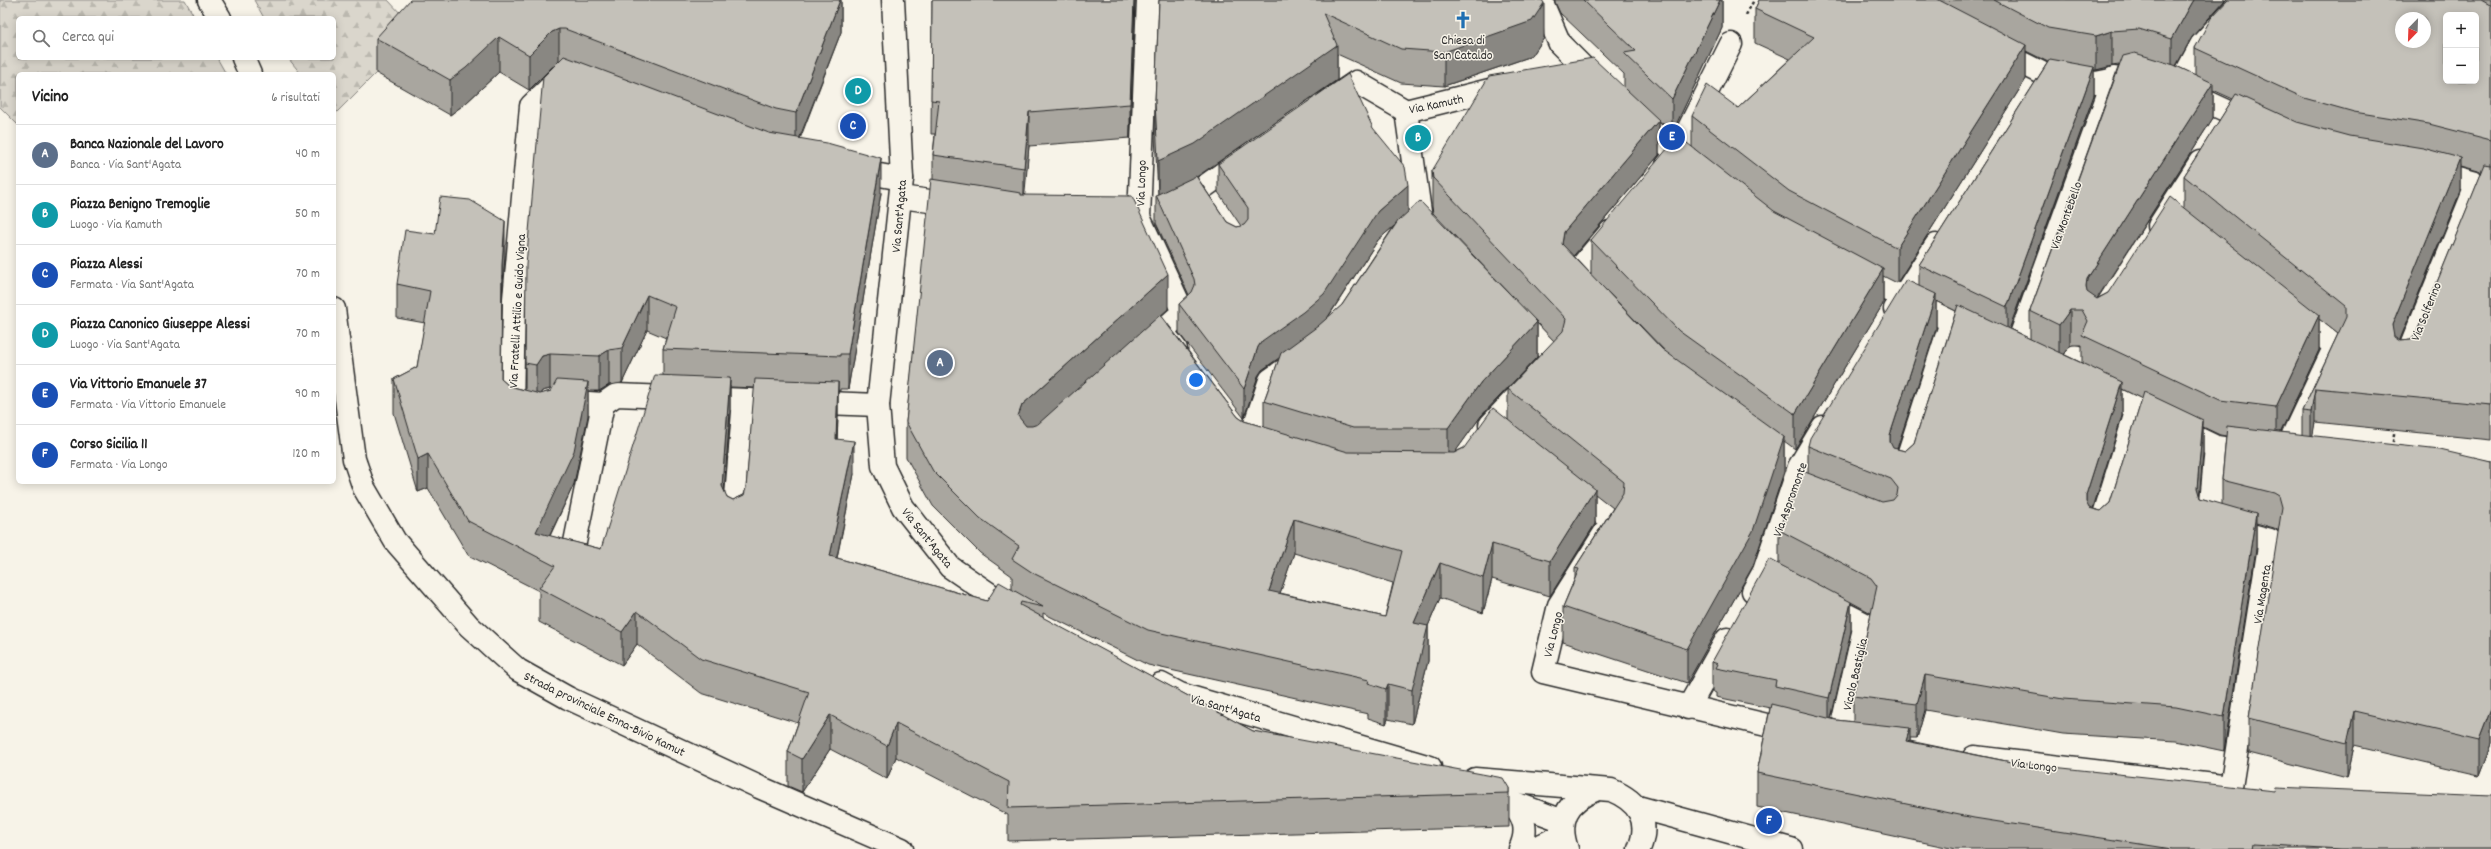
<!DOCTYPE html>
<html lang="it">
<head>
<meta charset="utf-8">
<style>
	:root { --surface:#fff; --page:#f2f2f2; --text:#222; --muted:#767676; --line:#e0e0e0; --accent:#1f6fb2 }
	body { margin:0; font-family:Dekko,sans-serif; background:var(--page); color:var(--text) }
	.controls { position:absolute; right:12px; top:12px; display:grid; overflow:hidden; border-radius:6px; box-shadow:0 2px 10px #0003 }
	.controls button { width:36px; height:36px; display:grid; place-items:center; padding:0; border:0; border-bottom:1px solid var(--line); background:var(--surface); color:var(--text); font:20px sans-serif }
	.compass { position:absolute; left:2395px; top:12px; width:36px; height:36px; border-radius:50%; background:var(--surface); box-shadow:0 2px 10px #0003; rotate:203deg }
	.you { position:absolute; left:1196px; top:380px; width:14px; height:14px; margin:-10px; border:3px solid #fff; border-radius:50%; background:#1a73e8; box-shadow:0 0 0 6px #1a73e833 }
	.badge { display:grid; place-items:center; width:26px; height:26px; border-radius:50%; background:var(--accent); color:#fff; font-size:13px; font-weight:700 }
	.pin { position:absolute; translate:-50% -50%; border:2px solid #fff; box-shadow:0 1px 4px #0006 }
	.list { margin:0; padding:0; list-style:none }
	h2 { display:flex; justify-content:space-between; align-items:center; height:52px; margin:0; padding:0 16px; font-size:17px }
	h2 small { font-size:13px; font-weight:400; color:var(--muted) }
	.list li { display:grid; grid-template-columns:26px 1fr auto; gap:12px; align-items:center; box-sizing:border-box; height:60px; padding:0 16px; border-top:1px solid var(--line) }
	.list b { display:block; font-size:15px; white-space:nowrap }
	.list p { margin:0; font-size:13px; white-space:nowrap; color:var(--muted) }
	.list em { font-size:13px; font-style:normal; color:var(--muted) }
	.icon { flex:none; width:22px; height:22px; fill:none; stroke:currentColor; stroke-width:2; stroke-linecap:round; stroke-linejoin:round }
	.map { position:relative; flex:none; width:2491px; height:849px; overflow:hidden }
	.search { position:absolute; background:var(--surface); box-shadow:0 2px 10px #0003; left:16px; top:16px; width:320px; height:44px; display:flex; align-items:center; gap:10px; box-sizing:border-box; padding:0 14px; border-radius:6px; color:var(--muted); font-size:15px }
	.panel { position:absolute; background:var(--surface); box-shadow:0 2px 10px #0003; left:16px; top:72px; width:320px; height:412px; border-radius:6px }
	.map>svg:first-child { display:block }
	.forest { fill:url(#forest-firs); stroke:#82807c }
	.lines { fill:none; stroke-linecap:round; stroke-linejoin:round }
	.street-casing { stroke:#2b2b2b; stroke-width:25 }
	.secondary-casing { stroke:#2b2b2b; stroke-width:25 }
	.path { stroke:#2b2b2b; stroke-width:2.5; stroke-dasharray:3 3; stroke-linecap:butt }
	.street { stroke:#f7f3e8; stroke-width:22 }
	.secondary { stroke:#f7f3e8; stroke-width:22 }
	.wall { fill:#a9a69f; stroke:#2b2b2b; fill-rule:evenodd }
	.shaded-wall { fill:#898782; stroke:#2b2b2b }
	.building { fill:#c4c1b9; stroke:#2b2b2b; fill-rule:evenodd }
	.labels { text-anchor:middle; stroke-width:3; stroke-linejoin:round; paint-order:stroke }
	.poi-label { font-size:13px; fill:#2b2b2b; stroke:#f7f3e8 }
	.street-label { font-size:13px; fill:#2b2b2b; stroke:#f7f3e8 }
</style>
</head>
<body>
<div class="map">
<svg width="2491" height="849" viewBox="0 0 2491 849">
	<defs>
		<pattern id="forest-firs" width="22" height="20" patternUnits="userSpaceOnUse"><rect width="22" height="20" fill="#dad6cc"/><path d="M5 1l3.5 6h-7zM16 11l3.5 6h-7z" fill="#bbb8af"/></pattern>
	</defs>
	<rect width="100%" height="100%" fill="#f7f3e8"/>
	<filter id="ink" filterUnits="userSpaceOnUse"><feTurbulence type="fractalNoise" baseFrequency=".025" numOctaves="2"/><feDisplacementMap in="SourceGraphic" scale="8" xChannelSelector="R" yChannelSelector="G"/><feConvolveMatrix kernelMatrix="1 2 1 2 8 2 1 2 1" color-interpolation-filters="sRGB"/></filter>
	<g filter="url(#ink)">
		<g class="forest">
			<polygon points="0,0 185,0 195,18 18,18 18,58 217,58 226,74 18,74 18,125 0,107"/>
			<polygon points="254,0 388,0 414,28 376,73 334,115 334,74 301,74 288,58 334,58 334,18 264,18"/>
		</g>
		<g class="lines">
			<g class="street-casing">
				<g id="street">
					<polyline points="1148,0 1139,217 1183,312 1162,331 1176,349"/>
					<polyline points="2000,52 2044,74 2096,83 2136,75 2144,77"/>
					<polyline points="2178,88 2201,45 2242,0"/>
					<polyline points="2186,92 2253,123"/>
					<polyline points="1328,101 1356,82 1406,111 1506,86"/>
					<polyline points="1406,111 1421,219"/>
					<polyline points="1667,165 1676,154 1731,44"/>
					<polyline points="852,170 902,179"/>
					<polyline points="2432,171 2491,187"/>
					<polyline points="902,197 957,205"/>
					<polyline points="1177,199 1201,189 1243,159"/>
					<polyline points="2159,226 2200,162"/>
					<polyline points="1586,288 1574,275 1610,232"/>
					<polyline points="1895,309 1936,245"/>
					<polyline points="2015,351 2114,78"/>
					<polyline points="2404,363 2477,184"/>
					<polyline points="2065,374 2076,356"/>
					<polyline points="559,401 603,404 616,395 878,405"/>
					<polyline points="520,409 512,407 514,299 531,106 562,76"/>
					<polyline points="1490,425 1554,357 1516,317"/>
					<polyline points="1248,444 1270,380 1295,362"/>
					<polyline points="2216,447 2209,524 2270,540 2231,787"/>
					<polyline points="2283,456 2335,346 2297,316"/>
					<polyline points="1902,474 1951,322"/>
					<polyline points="1571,489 1612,521 1559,605 1543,672 1796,732"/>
					<polyline points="734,521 744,400"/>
					<polyline points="2098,534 2137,409"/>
					<polyline points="572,557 603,404"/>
					<polyline points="1753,591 1764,571 1799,467 1823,427"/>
					<polyline points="1824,603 1865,624 1838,742"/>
					<polyline points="1688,708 1727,639"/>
					<polyline points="1974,757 2222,786"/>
				</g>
			</g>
			<g class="secondary-casing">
				<g id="secondary">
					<polyline points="209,0 220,18"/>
					<polyline points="893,0 902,179 878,405 883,466 903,507 950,567 1016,612"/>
					<polyline points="1541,0 1560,44 1597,81"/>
					<polyline points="243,58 250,74"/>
					<polyline points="1637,118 1692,167"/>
					<polyline points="1857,275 1981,336"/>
					<polyline points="334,309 354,459 364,488 395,541 469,626 518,670 568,698 759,787 902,849"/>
					<polyline points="2095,389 2216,447 2255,452"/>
					<polyline points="1161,684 1180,694 1430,767"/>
					<path d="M1475,779l136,11c27,11 40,30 28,59"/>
					<polyline points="1484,787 1512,802 1563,821"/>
					<path d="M1512,802c12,16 17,27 8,47"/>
					<polyline points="1638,807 1791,849"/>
					<polyline points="1533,849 1563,835"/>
					<path d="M1567,849c-10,-29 0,-48 28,-59"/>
				</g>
			</g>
			<g class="path">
				<polyline points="1746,15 1754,0"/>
				<polyline points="2392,448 2395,427"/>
			</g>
			<use href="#street" class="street"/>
			<use href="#secondary" class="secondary"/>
		</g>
		<path class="wall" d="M841,0v32l-41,107 81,54 -33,196h-8v2h-2v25l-1,23 17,35 -17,84 150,43 25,-12v-13l-32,-23 -47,-47 -27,-49v-35l27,-243v-24l2,-21h-4l1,-126v-8h203l-5,138 -101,8 -5,49 144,114 -7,6 77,102 6,4 20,6v-26l15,-42 -17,11 -4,6 -14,42 -65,-85v-29l10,-9 -33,-72v-28l2,-1 -3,-58v-34l4,-102h383l2,38 -12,18 -88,30 -43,-3 -64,-29v26l-140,97 30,45 10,5 4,-1 -23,-34v-28l190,48 104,84 -79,-83 -1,-7v-35l192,-84v-13l-64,-61 -5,-11v-2h167v28l-50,105 -13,-13v35l-85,101 17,18v-34l101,-93v-31l46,-8 52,-49 -35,-16v-34l4,-9h466l-33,37 -16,29 19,9v-27l33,-48h263v440l-176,-18 -3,14 179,26v282l-12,31 -125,-29 -7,32 -98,-25v-35l30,-187 -5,-3 -18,-5v26l-32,202 -48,-10 -113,-7 -138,-24 -8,28h-7v3l106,22 475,86h-536l-198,-42v-34l13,-65 -54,-11v-4l-4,-2v-29l67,-98v-34l29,-57v-27l111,-159v-22l129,-203 -22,-11v28l-129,204 -14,-7v28l-88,145 -11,-8v31l-31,94 -66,117 -124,-41v-35l12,-29v-10l38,-60 -18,-14v30l-45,72 -58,-17 -9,34 -43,-15 -12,28v35l-16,63 -24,-5 -2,5 -18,-6v-4l-220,-49 -105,-52v5l210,113 256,57v39l-501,14v-26l-112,-58 -9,22 -57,-30 -28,43 -14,-6v-34l10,-29 -97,-30 -64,-49 -15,21 -83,-43v-31l-71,-36 -40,-67 -10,4 -24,-79v-34l23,-12 8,-44 -28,-5v-34l108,-29 -3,44 -1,80 8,7 16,4v-27l28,-297 -24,24 -30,-18 -33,31 -16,12 -74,-42v-35zM2119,65l-89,246v28l-20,-10 84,-234v-25h2l16,-4zM2213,90l20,9 -49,77v31l-76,86 -10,5 115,-180zM2460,166l22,6 -66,162 -5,6 -11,1 60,-149zM1394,226l-52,79 -15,14 51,-79zM1605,289l61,63 -4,-3zM1936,301l20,10 -42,132 -9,8 -8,-2 39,-120zM2319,319l19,15 -36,77v24l-22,-3 39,-82zM1537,323l17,18 -46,48v32l-44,27 -9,4 26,-36 56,-59zM647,330l19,8 -3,11v27l-62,173 -51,-13 24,-52 14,-68v-25h11l10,-6 13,-2zM2070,345h12v18l-19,-9zM730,387l25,1 -9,100 -2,7 -11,5 -6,-3 -3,-5 6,-80zM550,389h2l-1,2 -11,3 2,-3zM2122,389l20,10 -32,104 -9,8 -8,-2 29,-93zM2203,427l17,8 6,1 -4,44v25l-22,-7 -1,-3 4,-40zM1294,553l99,30 -8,34 -105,-24zM1851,602l20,11 -18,83v26l-17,-2 -5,-2 20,-87z"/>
		<g class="shaded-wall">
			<polygon points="840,0 841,0 841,32 796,147 796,113"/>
			<polygon points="1134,0 1135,0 1130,138 1130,104"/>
			<polygon points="1720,0 1722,0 1722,28 1672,133 1672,99"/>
			<polygon points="2194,0 2225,0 2192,37 2172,73 2172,39 2192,3"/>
			<polygon points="1544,3 1544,38 1532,56 1444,86 1444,52"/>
			<polygon points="559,29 559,64 552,67 529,90 529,55 552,32"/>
			<polygon points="2112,31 2112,66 2096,70 2096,36"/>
			<polygon points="499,37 499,72 466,103 450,115 450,80"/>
			<polygon points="1337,45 1337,80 1195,178 1158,195 1158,161"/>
			<polygon points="2026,45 2026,79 1897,283 1897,248"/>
			<polygon points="2094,67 2094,95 2007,335 2007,307"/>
			<polygon points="2213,83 2213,118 2087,314 2086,286 2087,279"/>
			<polygon points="1029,112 1029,146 1024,203 1024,168"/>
			<polygon points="1659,120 1659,155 1564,267 1562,244 1564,232"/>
			<polygon points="881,158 881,193 848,389 848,354"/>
			<polygon points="2460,158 2460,192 2392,359 2392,325"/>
			<polygon points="1408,185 1408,214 1378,240 1324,323 1303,341 1262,370 1258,376 1244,418 1244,389 1258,347 1262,341 1378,211"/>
			<polygon points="505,221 505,255 502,299 502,265"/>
			<polygon points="1883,269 1883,304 1795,449 1795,414"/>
			<polygon points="1168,274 1168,309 1022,440 1018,416 1022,405"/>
			<polygon points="1936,294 1936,329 1890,470 1890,435"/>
			<polygon points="647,295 647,330 622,383 622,348"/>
			<polygon points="2070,310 2070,345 2059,360 2059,325"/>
			<polygon points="2319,315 2319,350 2276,442 2276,407"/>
			<polygon points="1537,322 1537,357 1481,416 1448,462 1448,428 1481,382"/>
			<polygon points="609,350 609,385 599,391 599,356"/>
			<polygon points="550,354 550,389 542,391 536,400 536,365 542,356"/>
			<polygon points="730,378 730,412 722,520 722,486"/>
			<polygon points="588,382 588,416 574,484 539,558 536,532"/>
			<polygon points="838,382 838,416 836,473 836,439"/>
			<polygon points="2122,382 2122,416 2086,530 2086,495"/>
			<polygon points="2315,388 2315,422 2311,446 2311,412"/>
			<polygon points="2203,420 2203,455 2197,523 2197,488"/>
			<polygon points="1784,437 1784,472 1753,566 1687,683 1687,649"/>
			<polygon points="854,441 854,474 830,590 830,556"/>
			<polygon points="428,454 428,488 418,492 418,459"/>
			<polygon points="1595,489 1595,524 1550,596 1550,561"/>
			<polygon points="2256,514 2256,549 2224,751 2224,717"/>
			<polygon points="1294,519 1294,553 1269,625 1269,591"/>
			<polygon points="1492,544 1492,579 1483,613 1483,578"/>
			<polygon points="1440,563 1440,598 1428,626 1428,661 1412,724 1412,690 1414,623"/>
			<polygon points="1851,602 1851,631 1829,727 1829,698"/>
			<polygon points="637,611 637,644 622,665 622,632"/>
			<polygon points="1925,675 1925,710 1917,738 1917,704"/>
			<polygon points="1388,684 1388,719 1386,724 1386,689"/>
			<polygon points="2491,709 2491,744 2479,775 2479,740"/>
			<polygon points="2354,711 2354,746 2347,778 2347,743"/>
			<polygon points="830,715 830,749 802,792 802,759"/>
			<polygon points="896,723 896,757 887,779 887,746"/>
			<polygon points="1910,728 1910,763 1906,741"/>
		</g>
		<g class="building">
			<polygon points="410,0 840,0 796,113 776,109 565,29 559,29 552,32 529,55 499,37 466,68 450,80 376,38"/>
			<polygon points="932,0 1134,0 1130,104 1029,112 1024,168 933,155 939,101 931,100 932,8"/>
			<polygon points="1159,0 1542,0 1544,3 1532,21 1444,52 1401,49 1323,13 1337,45 1195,144 1158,161 1155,102"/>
			<polygon points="1583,0 1720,0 1672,99 1624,53 1636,51"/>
			<polygon points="1759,0 1939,0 2026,45 1897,248 1789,191 1692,116 1707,85 1738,108 1814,37 1755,9"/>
			<polygon points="1994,0 2194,0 2192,3 2172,39 2139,29 2112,31 2096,36 2048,28"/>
			<path d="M2228,0h253l9,5h1v135l-62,-16 -75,-12 -50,-14 -109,-50 16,-30zM2446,15h30v66h-30zM2401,18h24v24h-24z"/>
			<polygon points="2135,53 2174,65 2213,83 2087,279 2086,286 2087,292 2097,299 2108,293 2170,197 2319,315 2276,407 2220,400 2082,335 2088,321 2082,310 2070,310 2059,325 2030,311 2123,56"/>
			<polygon points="564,56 769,133 827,143 881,158 848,354 840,354 840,356 663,349 676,307 647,295 622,348 609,350 599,356 550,354 542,356 536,365 525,363 526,265 543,77"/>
			<polygon points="1593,58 1659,120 1564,232 1562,244 1662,349 1784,437 1753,531 1687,649 1563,607 1579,569 1575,568 1623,493 1624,482 1508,389 1563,331 1566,319 1433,178 1432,171 1489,76"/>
			<polygon points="2050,59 2094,67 2007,307 1919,265"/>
			<polygon points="1348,74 1373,128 1405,167 1408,185 1378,211 1324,294 1303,312 1262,341 1258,347 1244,389 1179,304 1192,292 1195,285 1194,279 1156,195 1196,176 1227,222 1237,227 1244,225 1248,220 1248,208 1218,164"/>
			<polygon points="2236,94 2297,122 2349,136 2423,148 2460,158 2392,325 2394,337 2400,341 2411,340 2416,334 2485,164 2491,165 2491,405 2315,388 2311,412 2302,411 2346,317 2346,306 2184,176"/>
			<polygon points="1678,136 1774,211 1883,269 1795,414 1679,331 1591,240"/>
			<path d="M931,179l90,14v2l111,1 36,78 -146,131 -4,11 8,10h6l6,-2 122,-109 78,102 6,4 104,31 106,1 10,-5 29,-40 102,81 -45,72 -58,-17 -9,34 -43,-15 -26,60 14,3 -16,64 -24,-6 -2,5 -18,-6 1,-3 -221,-50 -115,-57 -21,-14 7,-13 -39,-28 -47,-47 -27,-49zM1294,519l108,32 -17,66 -116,-26z"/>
			<polygon points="440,197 470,200 505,221 502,265 501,379 509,386 540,394 551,391 557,380 588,382 574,451 536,532 601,549 655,375 730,378 722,486 727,497 733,500 744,495 746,488 755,379 838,382 836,439 854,441 830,556 987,601 999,582 1043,607 1021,602 1020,605 1253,731 1503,778 1509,788 1509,793 1008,808 1009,782 896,723 887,746 830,715 802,759 788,752 809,692 701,659 637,611 622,632 539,588 555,566 468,521 428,454 418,459 394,379 417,367 430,291 397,284 405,230 435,234"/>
			<polygon points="1420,201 1537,322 1481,382 1448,428 1353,428 1264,401 1281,353 1318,326 1342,305 1398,221"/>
			<polygon points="1906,280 1936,294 1890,435 1890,442 1893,448 1905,451 1914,443 1958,305 2122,382 2086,495 2086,502 2089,508 2101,511 2110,503 2144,392 2203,420 2197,488 2200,498 2256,514 2224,717 2176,707 2063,699 1925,675 1917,704 1853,696 1877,586 1871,578 1779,530 1800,470 1882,502 1893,500 1897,495 1898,488 1891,479 1808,446 1810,438"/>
			<polygon points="2227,426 2440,450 2491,462 2491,709 2479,740 2354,711 2347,743 2249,718 2282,507 2279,496 2274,493 2222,480"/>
			<polygon points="1769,559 1851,602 1829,698 1775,686 1776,680 1716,668 1718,664 1712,662"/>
			<polygon points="1771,704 1836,720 1910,728 1906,741 2016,763 2275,791 2276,787 2491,796 2491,849 2341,849 2253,844 2252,849 2172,849 1974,818 1757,773"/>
		</g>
	</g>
	<defs>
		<g id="church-bare" transform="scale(1.38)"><path d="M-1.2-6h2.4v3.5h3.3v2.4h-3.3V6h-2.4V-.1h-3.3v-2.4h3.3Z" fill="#1f6fb2" stroke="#f7f3e8" stroke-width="2.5" paint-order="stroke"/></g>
	</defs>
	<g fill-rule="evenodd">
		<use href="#church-bare" x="1463" y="20"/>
	</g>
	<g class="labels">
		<g class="poi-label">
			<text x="1463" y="44">Chiesa di<tspan x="1463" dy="15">San Cataldo</tspan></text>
		</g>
		<g class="street-label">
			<text transform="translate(1436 103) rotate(-12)" y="5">Via Kamuth</text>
			<text transform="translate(1140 183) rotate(-88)" y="5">Via Longo</text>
			<text transform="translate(2065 215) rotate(-70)" y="5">Via Montebello</text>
			<text transform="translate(898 216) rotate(-85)" y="5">Via Sant'Agata</text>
			<text transform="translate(516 311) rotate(-87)" y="5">Via Fratelli Attilio e Guido Vigna</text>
			<text transform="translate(2425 311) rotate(-68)" y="5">Via Solferino</text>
			<text transform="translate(1789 499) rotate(-70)" y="5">Via Aspromonte</text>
			<text transform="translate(928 537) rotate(51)" y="5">Via Sant'Agata</text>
			<text transform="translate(2261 594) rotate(-81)" y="5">Via Magenta</text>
			<text transform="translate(1552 634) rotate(-76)" y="5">Via Longo</text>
			<text transform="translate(1854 674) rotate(-77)" y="5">Vicolo Bastiglia</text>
			<text transform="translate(1226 707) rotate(16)" y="5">Via Sant'Agata</text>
			<text transform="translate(605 713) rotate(26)" y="5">Strada provinciale Enna-Bivio Kamut</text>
			<text transform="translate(2034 764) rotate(7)" y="5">Via Longo</text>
		</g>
	</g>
</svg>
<div class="controls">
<button>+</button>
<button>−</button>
</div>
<svg class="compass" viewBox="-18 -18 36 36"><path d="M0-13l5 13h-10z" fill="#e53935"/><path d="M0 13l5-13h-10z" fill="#767676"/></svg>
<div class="you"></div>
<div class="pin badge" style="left:940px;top:363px;background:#5c6f8a">A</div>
<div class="pin badge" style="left:1418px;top:138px;background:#0f9aa8">B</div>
<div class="pin badge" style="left:853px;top:126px;background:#1a4fb4">C</div>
<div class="pin badge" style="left:858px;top:91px;background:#0f9aa8">D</div>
<div class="pin badge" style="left:1672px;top:137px;background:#1a4fb4">E</div>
<div class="pin badge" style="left:1769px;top:821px;background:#1a4fb4">F</div>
<div class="search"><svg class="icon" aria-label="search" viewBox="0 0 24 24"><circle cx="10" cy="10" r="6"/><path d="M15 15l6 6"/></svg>Cerca qui</div>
<section class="panel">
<h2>Vicino<small>6 risultati</small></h2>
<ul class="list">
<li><span class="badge" style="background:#5c6f8a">A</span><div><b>Banca Nazionale del Lavoro</b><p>Banca · Via Sant'Agata</p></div><em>40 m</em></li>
<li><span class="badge" style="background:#0f9aa8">B</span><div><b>Piazza Benigno Tremoglie</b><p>Luogo · Via Kamuth</p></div><em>50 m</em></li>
<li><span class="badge" style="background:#1a4fb4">C</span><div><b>Piazza Alessi</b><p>Fermata · Via Sant'Agata</p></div><em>70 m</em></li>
<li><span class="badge" style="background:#0f9aa8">D</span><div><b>Piazza Canonico Giuseppe Alessi</b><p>Luogo · Via Sant'Agata</p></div><em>70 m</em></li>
<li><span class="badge" style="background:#1a4fb4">E</span><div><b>Via Vittorio Emanuele 37</b><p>Fermata · Via Vittorio Emanuele</p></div><em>90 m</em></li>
<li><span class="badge" style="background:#1a4fb4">F</span><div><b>Corso Sicilia 11</b><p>Fermata · Via Longo</p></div><em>120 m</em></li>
</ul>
</section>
</div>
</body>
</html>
